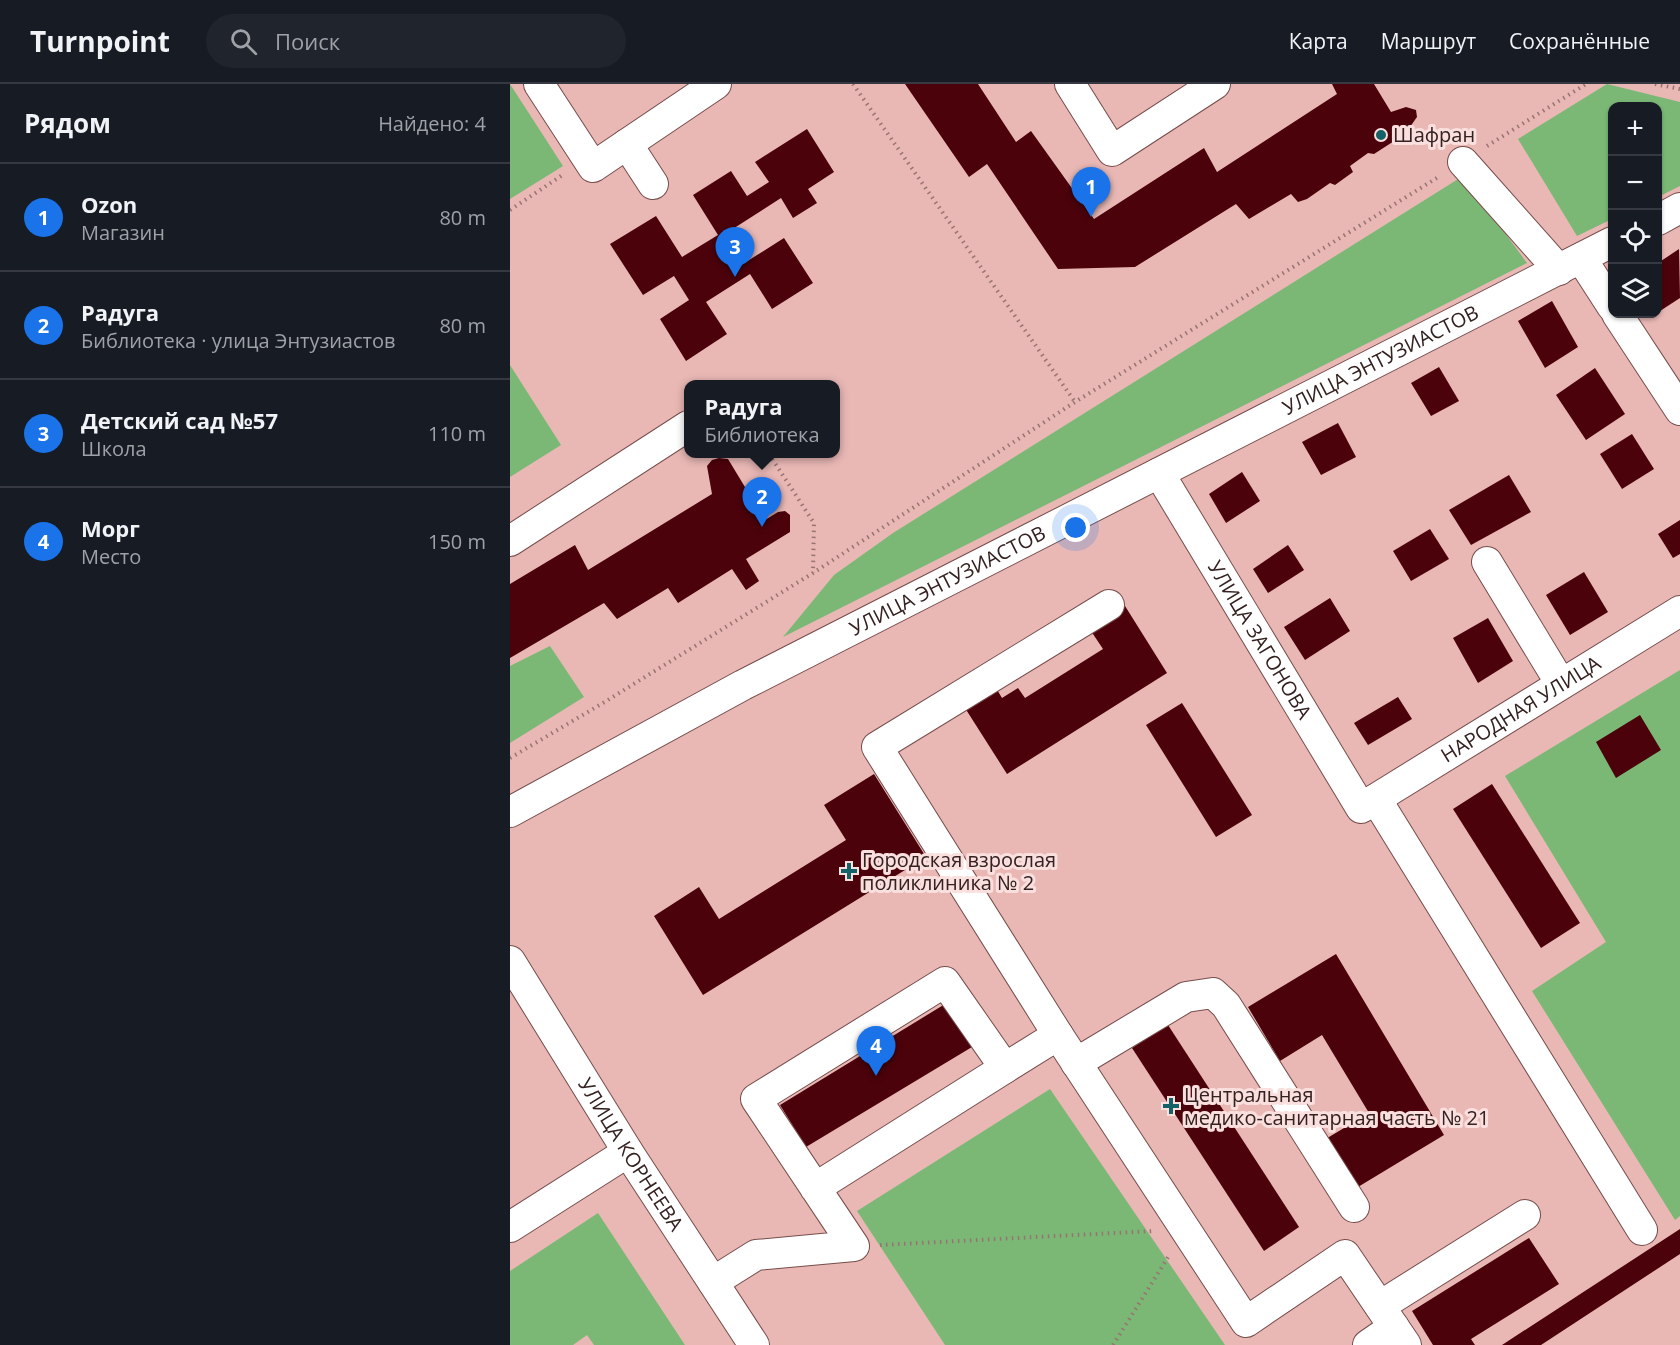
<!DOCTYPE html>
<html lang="ru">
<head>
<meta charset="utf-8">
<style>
	:root { --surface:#171b24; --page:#20242c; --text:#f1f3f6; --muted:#9ea1a6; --line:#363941; --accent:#1a73e8 }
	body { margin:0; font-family:"Open Sans",sans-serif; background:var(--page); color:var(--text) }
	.controls { position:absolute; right:18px; top:18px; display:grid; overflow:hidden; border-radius:12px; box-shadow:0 2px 4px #0004 }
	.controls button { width:54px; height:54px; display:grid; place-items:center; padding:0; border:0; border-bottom:2px solid var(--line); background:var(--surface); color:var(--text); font:30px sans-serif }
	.you { position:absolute; left:566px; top:444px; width:21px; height:21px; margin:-15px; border:4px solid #fff; border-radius:50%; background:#1a73e8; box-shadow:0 0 0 9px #1a73e833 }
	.badge { display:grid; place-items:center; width:39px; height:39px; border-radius:50%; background:var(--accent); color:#fff; font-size:20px; font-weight:700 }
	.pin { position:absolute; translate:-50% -50px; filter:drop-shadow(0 2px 3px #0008) }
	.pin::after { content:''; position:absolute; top:32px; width:21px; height:18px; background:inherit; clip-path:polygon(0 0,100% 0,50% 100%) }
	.popup { position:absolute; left:174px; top:296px; width:156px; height:78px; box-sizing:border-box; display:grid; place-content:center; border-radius:12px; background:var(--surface); filter:drop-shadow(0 2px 4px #0005); font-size:20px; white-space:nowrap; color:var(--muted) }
	.popup b { font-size:22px; color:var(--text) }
	.popup::after { content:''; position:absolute; left:50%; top:100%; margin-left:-12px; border:12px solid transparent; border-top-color:var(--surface) }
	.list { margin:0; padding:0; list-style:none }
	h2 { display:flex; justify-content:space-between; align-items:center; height:78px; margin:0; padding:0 24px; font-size:26px }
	h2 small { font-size:20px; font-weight:400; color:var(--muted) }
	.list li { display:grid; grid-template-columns:39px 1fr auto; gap:18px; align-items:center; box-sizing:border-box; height:108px; padding:0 24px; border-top:2px solid var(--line) }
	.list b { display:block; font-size:22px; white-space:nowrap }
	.list p { margin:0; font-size:20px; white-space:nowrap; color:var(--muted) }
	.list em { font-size:20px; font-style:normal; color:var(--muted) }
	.icon { flex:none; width:33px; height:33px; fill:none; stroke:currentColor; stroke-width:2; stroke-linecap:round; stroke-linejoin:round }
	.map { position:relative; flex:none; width:1170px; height:1261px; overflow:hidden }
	header { display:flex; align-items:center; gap:36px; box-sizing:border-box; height:84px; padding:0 30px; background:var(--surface); border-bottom:2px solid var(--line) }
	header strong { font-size:28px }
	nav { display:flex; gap:33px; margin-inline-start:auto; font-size:21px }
	.search { width:420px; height:54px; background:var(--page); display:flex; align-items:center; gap:15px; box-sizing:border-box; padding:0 21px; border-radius:33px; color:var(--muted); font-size:22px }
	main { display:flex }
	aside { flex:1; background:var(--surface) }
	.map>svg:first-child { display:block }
	.green { fill:#7bb876 }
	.building { fill:#4c020b }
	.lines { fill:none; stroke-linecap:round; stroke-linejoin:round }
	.minor-casing { stroke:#764d4b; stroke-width:32 }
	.path { stroke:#977472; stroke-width:4; stroke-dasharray:1.5 4.5; stroke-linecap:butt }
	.minor { stroke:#fff; stroke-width:30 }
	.poi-dot { fill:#126268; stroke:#f9dfdd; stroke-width:2 }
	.labels { text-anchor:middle; stroke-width:6; stroke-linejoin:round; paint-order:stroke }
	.poi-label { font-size:20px; fill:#342120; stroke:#f9dfdd; text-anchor:start }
	.street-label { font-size:20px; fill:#342120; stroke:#f9dfdd }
</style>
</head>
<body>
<header>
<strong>Turnpoint</strong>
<div class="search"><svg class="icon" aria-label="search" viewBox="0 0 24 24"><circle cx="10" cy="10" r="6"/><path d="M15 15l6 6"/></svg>Поиск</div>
<nav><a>Карта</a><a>Маршрут</a><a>Сохранённые</a></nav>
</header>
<main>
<aside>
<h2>Рядом<small>Найдено: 4</small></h2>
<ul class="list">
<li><span class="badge">1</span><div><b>Ozon</b><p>Магазин</p></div><em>80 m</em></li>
<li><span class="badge">2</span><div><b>Радуга</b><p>Библиотека · улица Энтузиастов</p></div><em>80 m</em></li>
<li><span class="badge">3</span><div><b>Детский сад №57</b><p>Школа</p></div><em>110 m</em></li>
<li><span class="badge">4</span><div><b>Морг</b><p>Место</p></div><em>150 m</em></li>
</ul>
</aside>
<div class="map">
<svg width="1170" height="1261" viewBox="0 0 1170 1261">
	<rect width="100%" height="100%" fill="#e9b8b5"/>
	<g class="green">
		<polygon points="0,0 53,82 0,115"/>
		<polygon points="1097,0 1170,18 1170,102 1148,113 1148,22 1102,22 1102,135 1067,152 1008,55"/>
		<polygon points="953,92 1017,179 273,553 324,491 383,449"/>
		<polygon points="0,281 51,361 0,393"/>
		<polygon points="40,562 74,613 0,659 0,582"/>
		<polygon points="1170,586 1170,1132 1165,1136 1022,907 1096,858 995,692"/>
		<polygon points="540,1005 715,1261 435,1261 347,1127"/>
		<polygon points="88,1129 175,1261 84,1261 77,1251 63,1261 0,1261 0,1187"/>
	</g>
	<g class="building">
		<polygon points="395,0 468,0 506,58 521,47 584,135 694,64 707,88 827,10 822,0 864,0 881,28 896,23 906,26 907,33 895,50 864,70 858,69 840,82 843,88 825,101 820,99 797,115 788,118 781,110 739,135 726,120 625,183 548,185 477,80 459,93"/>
		<polygon points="297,45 324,88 298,105 307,119 283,134 271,114 218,148 236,178 274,154 303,199 262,225 240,190 196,218 217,250 176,277 150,235 179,216 164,192 133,211 100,160 146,132 172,173 208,151 183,111 221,87 237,112 259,98 245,78"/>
		<polygon points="1169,165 1170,214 1150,227 1148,179"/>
		<polygon points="1042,217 1068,263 1035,284 1008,237"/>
		<polygon points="929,283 949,317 921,332 901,299"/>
		<polygon points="1085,284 1115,330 1076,356 1046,311"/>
		<polygon points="828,339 846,373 811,391 792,358"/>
		<polygon points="1122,350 1144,385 1112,405 1090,370"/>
		<polygon points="209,374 218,375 255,436 268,428 275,427 280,431 280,448 236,475 249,497 236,506 222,485 168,519 158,504 107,535 94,519 0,574 0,500 65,461 78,486 202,410 197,382 202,376"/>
		<polygon points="732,388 750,417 716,439 699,410"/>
		<polygon points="999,391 1021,428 961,461 939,426"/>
		<polygon points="1170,436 1170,470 1163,474 1148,450"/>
		<polygon points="920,445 939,475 901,497 883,467"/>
		<polygon points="778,461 794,486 758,509 743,485"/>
		<polygon points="1074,488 1098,528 1060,551 1036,511"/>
		<polygon points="820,514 840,547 795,576 774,543"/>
		<polygon points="615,522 657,589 497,690 455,624 486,604 492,614 508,604 515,614 593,565 579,544"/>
		<polygon points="978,534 1003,577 968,599 943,554"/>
		<polygon points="888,613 902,635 858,661 844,639"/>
		<polygon points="672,619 742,731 706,753 636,641"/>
		<polygon points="1130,631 1151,666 1106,694 1086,658"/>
		<polygon points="364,690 416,773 193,911 144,832 189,803 209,835 336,756 314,721"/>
		<polygon points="982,700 1070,839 1031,864 943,725"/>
		<polygon points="826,870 934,1051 843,1106 814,1056 859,1029 812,951 770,977 738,923"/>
		<polygon points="435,920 462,963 296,1063 270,1021"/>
		<polygon points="658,941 789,1143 754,1167 622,964"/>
		<polygon points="1170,1145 1170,1170 1031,1261 992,1261"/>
		<polygon points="1019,1154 1049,1200 961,1255 965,1261 923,1261 902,1227"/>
	</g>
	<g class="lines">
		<g class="minor-casing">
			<g id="minor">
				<polyline points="29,0 83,83 206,0"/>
				<polyline points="560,0 602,67 705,0"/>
				<polyline points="117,60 143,100"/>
				<polyline points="953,78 1049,186"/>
				<polyline points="1148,136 1170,124"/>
				<polyline points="1071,174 1102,222"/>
				<polyline points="1107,230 1170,326"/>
				<path id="s1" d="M649,389l202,335 319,-197"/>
				<polyline points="0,457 178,342"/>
				<polyline points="977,478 1051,600"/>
				<polyline points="599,521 367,663 548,951 736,1238 835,1171 896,1261"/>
				<polyline points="866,715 1132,1146"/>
				<path id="s2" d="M0,728l233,-127 869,-443"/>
				<path id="s3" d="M0,877l118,191 126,193"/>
				<polyline points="566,979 676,913 703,909 716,921 844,1123"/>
				<polyline points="495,984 548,951"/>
				<polyline points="0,1143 118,1068"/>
				<polyline points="203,1198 246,1171 344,1162 246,1015 435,898 495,984 305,1104"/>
				<polyline points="870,1222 1015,1131"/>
				<polyline points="858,1261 884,1243"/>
			</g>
		</g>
		<g class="path">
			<polyline points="343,0 565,318"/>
			<polyline points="1145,0 1170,5"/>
			<polyline points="977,62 1076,0"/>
			<polyline points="0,126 54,90"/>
			<polyline points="259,370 304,439 303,489"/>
			<polyline points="0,674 93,619 303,489 565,318 930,92"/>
			<polyline points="370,1161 644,1147"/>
			<polyline points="603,1261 660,1170"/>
		</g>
		<use href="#minor" class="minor"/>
	</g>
	<g class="poi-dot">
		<circle cx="871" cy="51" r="6"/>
		<path d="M336 778h6v6h6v6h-6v6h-6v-6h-6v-6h6z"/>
		<path d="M658 1013h6v6h6v6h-6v6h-6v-6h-6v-6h6z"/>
	</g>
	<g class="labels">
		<g class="poi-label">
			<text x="883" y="58">Шафран</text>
			<text x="352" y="783">Городская взрослая<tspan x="352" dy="23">поликлиника № 2</tspan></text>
			<text x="674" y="1018">Центральная<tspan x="674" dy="23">медико-санитарная часть № 21</tspan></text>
		</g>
		<g class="street-label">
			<text dy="7" stroke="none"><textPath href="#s2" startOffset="981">УЛИЦА ЭНТУЗИАСТОВ</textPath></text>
			<text dy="7" stroke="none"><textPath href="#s2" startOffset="495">УЛИЦА ЭНТУЗИАСТОВ</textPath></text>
			<text dy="7" stroke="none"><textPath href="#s1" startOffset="195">УЛИЦА ЗАГОНОВА</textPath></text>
			<text dy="7" stroke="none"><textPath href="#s1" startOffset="579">НАРОДНАЯ УЛИЦА</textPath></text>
			<text dy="7" stroke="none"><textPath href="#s3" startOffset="228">УЛИЦА КОРНЕЕВА</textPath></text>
		</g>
	</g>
</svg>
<div class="controls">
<button>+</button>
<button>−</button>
<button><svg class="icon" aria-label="locate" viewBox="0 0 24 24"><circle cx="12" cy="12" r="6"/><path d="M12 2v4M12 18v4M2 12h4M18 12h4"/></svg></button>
<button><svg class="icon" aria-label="layers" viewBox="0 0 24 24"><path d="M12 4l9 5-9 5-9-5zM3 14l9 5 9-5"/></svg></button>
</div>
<div class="you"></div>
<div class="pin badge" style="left:581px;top:133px">1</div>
<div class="pin badge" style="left:252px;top:443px">2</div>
<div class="popup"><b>Радуга</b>Библиотека</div>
<div class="pin badge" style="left:225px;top:193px">3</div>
<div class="pin badge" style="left:366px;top:992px">4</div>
</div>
</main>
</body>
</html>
